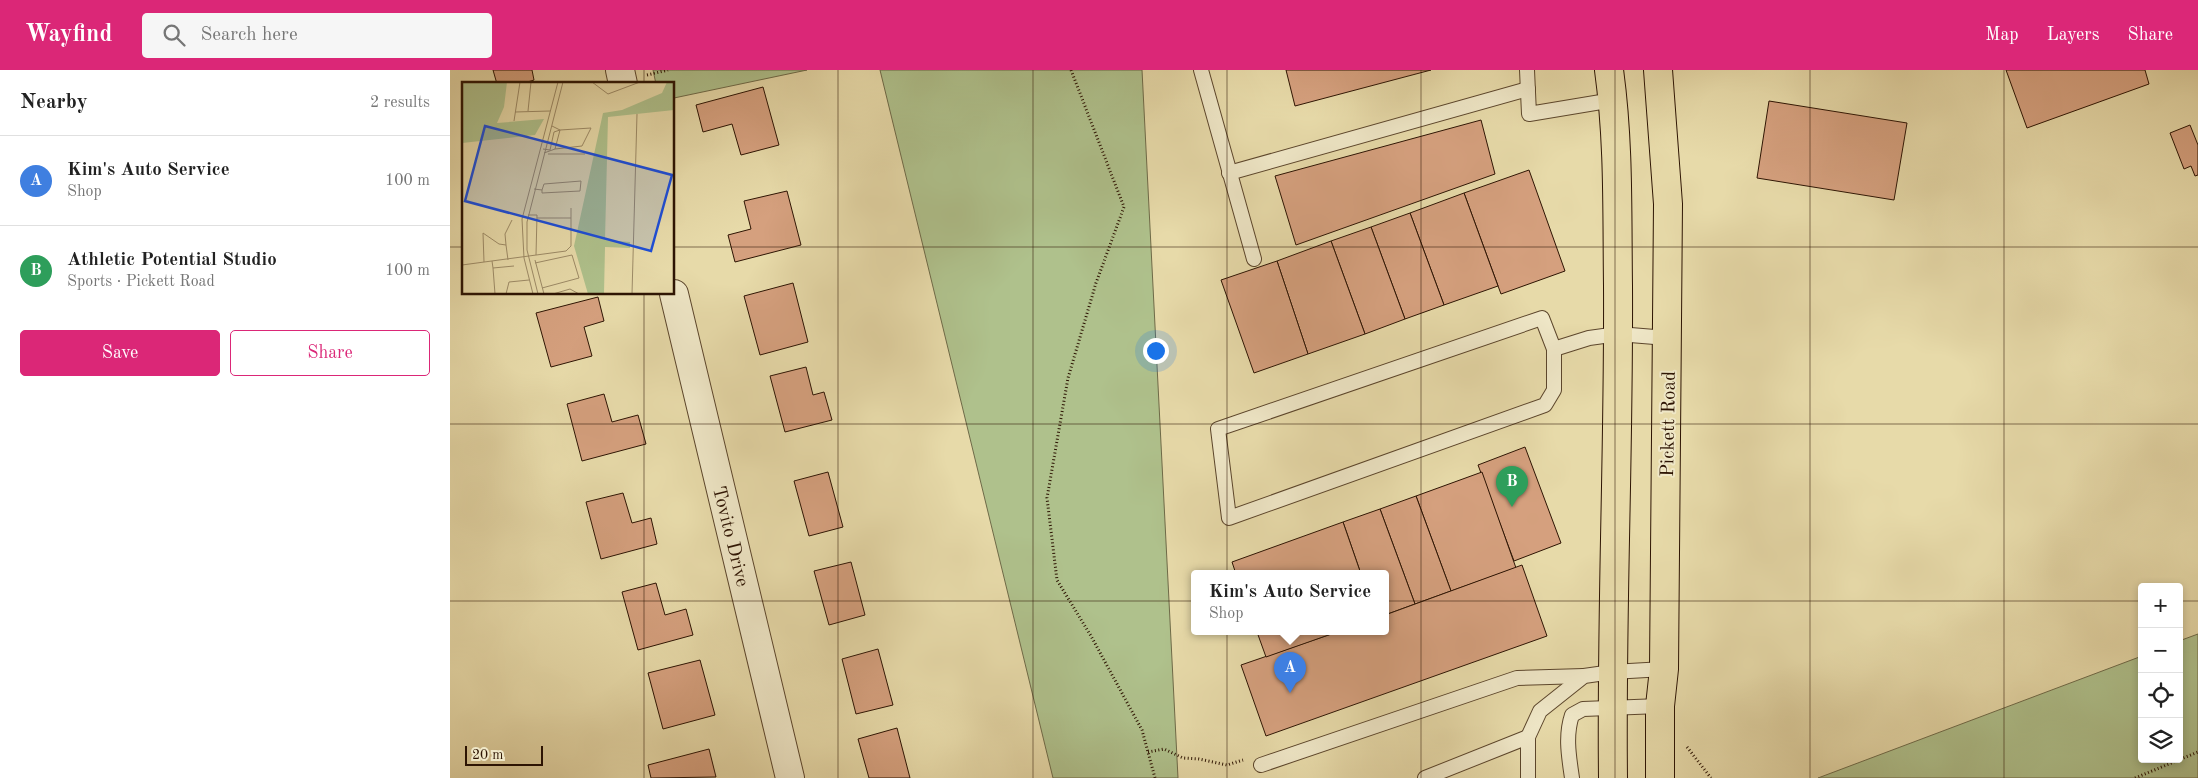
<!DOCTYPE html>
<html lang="en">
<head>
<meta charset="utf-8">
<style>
	:root { --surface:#fff; --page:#f6f6f6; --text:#222; --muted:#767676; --line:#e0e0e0; --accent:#db2777 }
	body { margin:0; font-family:"Old Standard TT",serif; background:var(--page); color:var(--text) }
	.controls { position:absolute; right:15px; bottom:15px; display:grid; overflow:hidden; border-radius:5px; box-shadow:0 2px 8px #0003 }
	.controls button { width:45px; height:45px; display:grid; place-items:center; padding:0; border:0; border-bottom:1px solid var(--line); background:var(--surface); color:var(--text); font:25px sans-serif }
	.scale { position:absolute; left:15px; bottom:12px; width:78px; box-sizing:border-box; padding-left:5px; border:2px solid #2d1403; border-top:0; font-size:14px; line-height:18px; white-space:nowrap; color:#2d1403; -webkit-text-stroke:4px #efe7c7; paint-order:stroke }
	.you { position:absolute; left:705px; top:280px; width:18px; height:18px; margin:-12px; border:4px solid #fff; border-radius:50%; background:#1a73e8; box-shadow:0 0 0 8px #1a73e833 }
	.badge { display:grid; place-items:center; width:32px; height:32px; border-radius:50%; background:var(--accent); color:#fff; font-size:16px; font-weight:700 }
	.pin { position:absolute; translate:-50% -41px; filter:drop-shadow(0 1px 2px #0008) }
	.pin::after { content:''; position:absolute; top:26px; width:18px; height:15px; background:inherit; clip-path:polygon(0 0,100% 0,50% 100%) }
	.popup { position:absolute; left:741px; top:500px; width:198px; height:65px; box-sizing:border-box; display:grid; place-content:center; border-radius:5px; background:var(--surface); filter:drop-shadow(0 1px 4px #0005); font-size:16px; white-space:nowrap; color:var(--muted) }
	.popup b { font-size:19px; color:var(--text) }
	.popup::after { content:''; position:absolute; left:50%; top:100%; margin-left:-10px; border:10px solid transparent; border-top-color:var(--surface) }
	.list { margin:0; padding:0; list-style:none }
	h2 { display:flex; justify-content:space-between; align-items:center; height:65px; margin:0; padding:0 20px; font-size:21px }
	h2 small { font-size:16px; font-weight:400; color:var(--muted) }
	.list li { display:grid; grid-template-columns:32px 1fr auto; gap:15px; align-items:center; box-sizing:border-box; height:90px; padding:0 20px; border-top:1px solid var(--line) }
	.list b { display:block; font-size:19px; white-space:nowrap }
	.list p { margin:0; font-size:16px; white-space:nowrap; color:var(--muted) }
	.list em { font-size:16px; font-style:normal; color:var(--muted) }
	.actions { display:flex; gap:10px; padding:15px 20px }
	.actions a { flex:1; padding:11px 0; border:1px solid var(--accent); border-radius:5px; text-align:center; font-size:18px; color:var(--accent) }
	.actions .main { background:var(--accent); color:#fff }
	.icon { flex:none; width:28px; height:28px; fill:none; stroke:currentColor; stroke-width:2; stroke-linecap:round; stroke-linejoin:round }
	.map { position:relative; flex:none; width:1748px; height:708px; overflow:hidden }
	header { display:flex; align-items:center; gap:30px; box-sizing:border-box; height:70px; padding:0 25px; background:var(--accent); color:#fff }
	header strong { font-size:24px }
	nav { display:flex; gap:28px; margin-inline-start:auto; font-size:18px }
	.search { width:350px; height:45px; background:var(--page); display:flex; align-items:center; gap:12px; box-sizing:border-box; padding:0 18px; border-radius:5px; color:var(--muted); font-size:19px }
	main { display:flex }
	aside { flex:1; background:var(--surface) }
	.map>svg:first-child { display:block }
	.green { fill:#afc18c; stroke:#6e6a48 }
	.building { fill:#d5a07e; stroke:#2d1403 }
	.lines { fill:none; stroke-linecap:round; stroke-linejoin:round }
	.lane-casing { stroke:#5c462c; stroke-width:16 }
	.street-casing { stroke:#5c462c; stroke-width:30 }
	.primary-casing { stroke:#2d1403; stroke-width:30 }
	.path { stroke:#2d1403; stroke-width:3; stroke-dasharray:1 2.5; stroke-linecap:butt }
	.lane { stroke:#efe7c7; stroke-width:14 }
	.street { stroke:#efe7c7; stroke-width:28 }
	.primary { stroke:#e7daa9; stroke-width:28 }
	.grid { fill:none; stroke:#2d1403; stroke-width:1; stroke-opacity:0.55 }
	.labels { text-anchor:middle; stroke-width:4; stroke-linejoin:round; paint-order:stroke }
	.street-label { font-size:19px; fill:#2d1403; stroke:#efe7c7 }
	.inset-road { fill:none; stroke:#9d8b67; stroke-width:1 }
	.view { fill:#1d4ed8; fill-opacity:0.15; stroke:#1d4ed8; stroke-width:2.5 }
	.inset-edge { fill:none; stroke:#2d1403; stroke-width:2.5 }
</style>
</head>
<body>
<header>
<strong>Wayfind</strong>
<div class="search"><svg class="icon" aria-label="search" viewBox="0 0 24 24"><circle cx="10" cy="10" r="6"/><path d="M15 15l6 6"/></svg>Search here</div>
<nav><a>Map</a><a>Layers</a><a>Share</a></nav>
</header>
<main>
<aside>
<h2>Nearby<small>2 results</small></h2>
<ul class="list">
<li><span class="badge" style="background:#3f7fe0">A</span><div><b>Kim's Auto Service</b><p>Shop</p></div><em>100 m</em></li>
<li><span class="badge" style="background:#2e9e5b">B</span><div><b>Athletic Potential Studio</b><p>Sports · Pickett Road</p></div><em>100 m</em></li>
</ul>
<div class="actions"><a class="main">Save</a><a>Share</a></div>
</aside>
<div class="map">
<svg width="1748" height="708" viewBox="0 0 1748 708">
	<rect width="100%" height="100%" fill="#e7daa9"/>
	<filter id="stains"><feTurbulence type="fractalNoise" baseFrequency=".004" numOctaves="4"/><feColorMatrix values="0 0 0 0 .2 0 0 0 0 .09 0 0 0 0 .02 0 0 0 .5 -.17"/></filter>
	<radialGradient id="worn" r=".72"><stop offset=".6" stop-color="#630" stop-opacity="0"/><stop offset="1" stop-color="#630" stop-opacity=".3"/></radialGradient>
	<g class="green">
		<polygon points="203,0 357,0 224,28 224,14 206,14"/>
		<polygon points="430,0 692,0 728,708 603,708"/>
		<polygon points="1748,564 1748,708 1368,708 1692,586 1692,689 1729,689 1729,571"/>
	</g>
	<g class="building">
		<polygon points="43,0 82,0 84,10 71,14 47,14"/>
		<polygon points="836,0 981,0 845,36"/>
		<polygon points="1556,0 1695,0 1699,14 1577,58"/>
		<polygon points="313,17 329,75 291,85 282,54 253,62 246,35"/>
		<polygon points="1319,31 1457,53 1444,130 1307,108"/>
		<polygon points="1031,50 1045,104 846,175 825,106"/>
		<polygon points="1740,55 1748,75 1748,105 1745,106 1741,96 1734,99 1720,63"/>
		<polygon points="1079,100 1115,201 1051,224 1014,123"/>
		<polygon points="337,121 351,175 285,192 278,165 301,159 294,131"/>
		<polygon points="1014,123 1048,216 994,235 960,143"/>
		<polygon points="960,143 994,235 955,249 921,157"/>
		<polygon points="921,157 955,249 915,264 881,171"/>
		<polygon points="881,171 915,264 858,284 827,191"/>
		<polygon points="827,191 858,284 804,303 771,210"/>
		<polygon points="343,213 358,272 310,285 294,226"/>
		<polygon points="148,227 154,251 134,257 142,286 101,297 86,243"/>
		<polygon points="356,297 363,325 374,322 382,350 335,362 320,306"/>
		<polygon points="154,324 162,352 188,345 196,374 132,391 117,334"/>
		<polygon points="1075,377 1111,473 1064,491 1028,395"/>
		<polygon points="378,402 393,457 359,466 344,411"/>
		<polygon points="1032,402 1066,498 1001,521 966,426"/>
		<polygon points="173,423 182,453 201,448 207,474 151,489 136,432"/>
		<polygon points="966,426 1001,521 965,534 930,439"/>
		<polygon points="930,439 965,534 935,545 935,504 911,504 893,452"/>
		<polygon points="893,452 911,504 786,504 782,492"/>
		<polygon points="401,492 415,545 379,555 364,501"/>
		<polygon points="1072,495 1097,566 816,666 791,595 887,562 935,562 935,545"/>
		<polygon points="206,513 215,545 236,539 243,565 188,580 172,522"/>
		<polygon points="807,562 887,562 816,587"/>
		<polygon points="428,579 443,635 406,644 392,589"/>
		<polygon points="250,590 265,645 213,659 198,603"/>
		<polygon points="447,658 460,708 419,708 408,669"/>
		<polygon points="259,679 266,707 201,708 198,695"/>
	</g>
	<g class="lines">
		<g class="lane-casing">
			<g id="lane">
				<polyline points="751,0 804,189"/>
				<polyline points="1077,0 1079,44 1163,30"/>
				<polyline points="779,103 1078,19"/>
				<polyline points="1104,279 1104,320 1095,335 779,448 768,359 1092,248 1104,279 1139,268 1168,264 1217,268"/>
				<polyline points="811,695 1067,608 1134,606"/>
				<polyline points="975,708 1078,667"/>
				<polyline points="1078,708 1078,667 1090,641 1134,606 1162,602 1214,599"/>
				<path d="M1122,708c-3,-21 -7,-42 0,-63l11,-6 77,-3"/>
			</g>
		</g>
		<g class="street-casing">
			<g id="street">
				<polyline points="170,0 173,14"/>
				<polyline points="224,224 340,708"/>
			</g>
		</g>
		<g class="primary-casing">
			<g id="primary">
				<path d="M1159,0c10,72 8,144 9,216 1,164 -7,328 -5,492"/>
				<polyline points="1208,0 1218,134 1214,599 1210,636 1210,708"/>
			</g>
		</g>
		<g class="path">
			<polyline points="621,0 674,137 646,213 618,308 597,428 607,510 641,566 692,660 705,708"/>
			<polyline points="197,5 218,0"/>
			<polyline points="1237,677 1261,708"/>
			<polyline points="698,682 714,679 733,688 749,689 777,695 793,690"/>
			<polyline points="1685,708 1748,682"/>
		</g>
		<use href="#lane" class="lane"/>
		<use href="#street" class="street"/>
		<use href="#primary" class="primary"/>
	</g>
	<path class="grid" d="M194,0v14M388,0v708M583,0v708M777,0v708M971,0v708M1165,0v708M1360,0v708M1554,0v708M0,177h14M224,177h1524M194,224v484M0,354h1748M0,531h1692M1729,531h19"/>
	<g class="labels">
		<g class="street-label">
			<text transform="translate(1217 354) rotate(-89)" y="7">Pickett Road</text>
			<text transform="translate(282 466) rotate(76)" y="7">Tovito Drive</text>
		</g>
	</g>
	<g transform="translate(12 12)">
		<rect width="212" height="212" fill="#e7daa9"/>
		<path d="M0,0h45l-3,25 -7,16 47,-4 -9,16 -73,8zM205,0h7v28l-66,7 -3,123 25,2v6l-25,-1 -1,47h-16l-14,-48 29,-133 19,-3 40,-17z" fill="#afc18c"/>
		<path class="inset-road" d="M130,0l16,12 32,-12M66,29l3,-29M53,30l35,-1M52,39l6,-39M90,44l8,4 31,-2 -9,18 -27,3M81,67l7,1 4,-18 6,-2 -5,19 -11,4M86,72h37M72,107l8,1v3l38,-2 1,-10 -37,3 -2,6M66,133h9l-1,40M75,136h34M44,163l-1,-11 7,-14M73,178l9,34M30,179l1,7 21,-2M22,180l-1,-29 16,11 7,1 2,15M73,181l37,-8 7,23 -37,10M0,183l104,-14 5,-5v-38M31,186l2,26M44,212l3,-12 20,-2M71,212l-9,-36 -2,-39 36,-137M76,212l-11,-44v-28l36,-140M91,212l17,-5 9,5M170,212l5,-180"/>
		<path class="view" d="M23,44l187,49 -21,76 -186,-50z"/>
		<rect width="212" height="212" class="inset-edge"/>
	</g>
	<rect width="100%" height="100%" filter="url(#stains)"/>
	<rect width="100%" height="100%" fill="url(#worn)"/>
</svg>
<div class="controls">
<button>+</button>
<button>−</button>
<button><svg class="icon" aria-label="locate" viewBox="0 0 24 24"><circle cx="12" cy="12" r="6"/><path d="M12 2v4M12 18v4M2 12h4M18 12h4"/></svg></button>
<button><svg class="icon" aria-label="layers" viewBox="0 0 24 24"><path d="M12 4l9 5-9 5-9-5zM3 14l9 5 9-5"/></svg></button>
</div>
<div class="scale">20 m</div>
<div class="you"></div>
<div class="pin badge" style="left:840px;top:623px;background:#3f7fe0">A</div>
<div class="popup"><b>Kim's Auto Service</b>Shop</div>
<div class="pin badge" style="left:1062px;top:437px;background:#2e9e5b">B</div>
</div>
</main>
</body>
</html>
